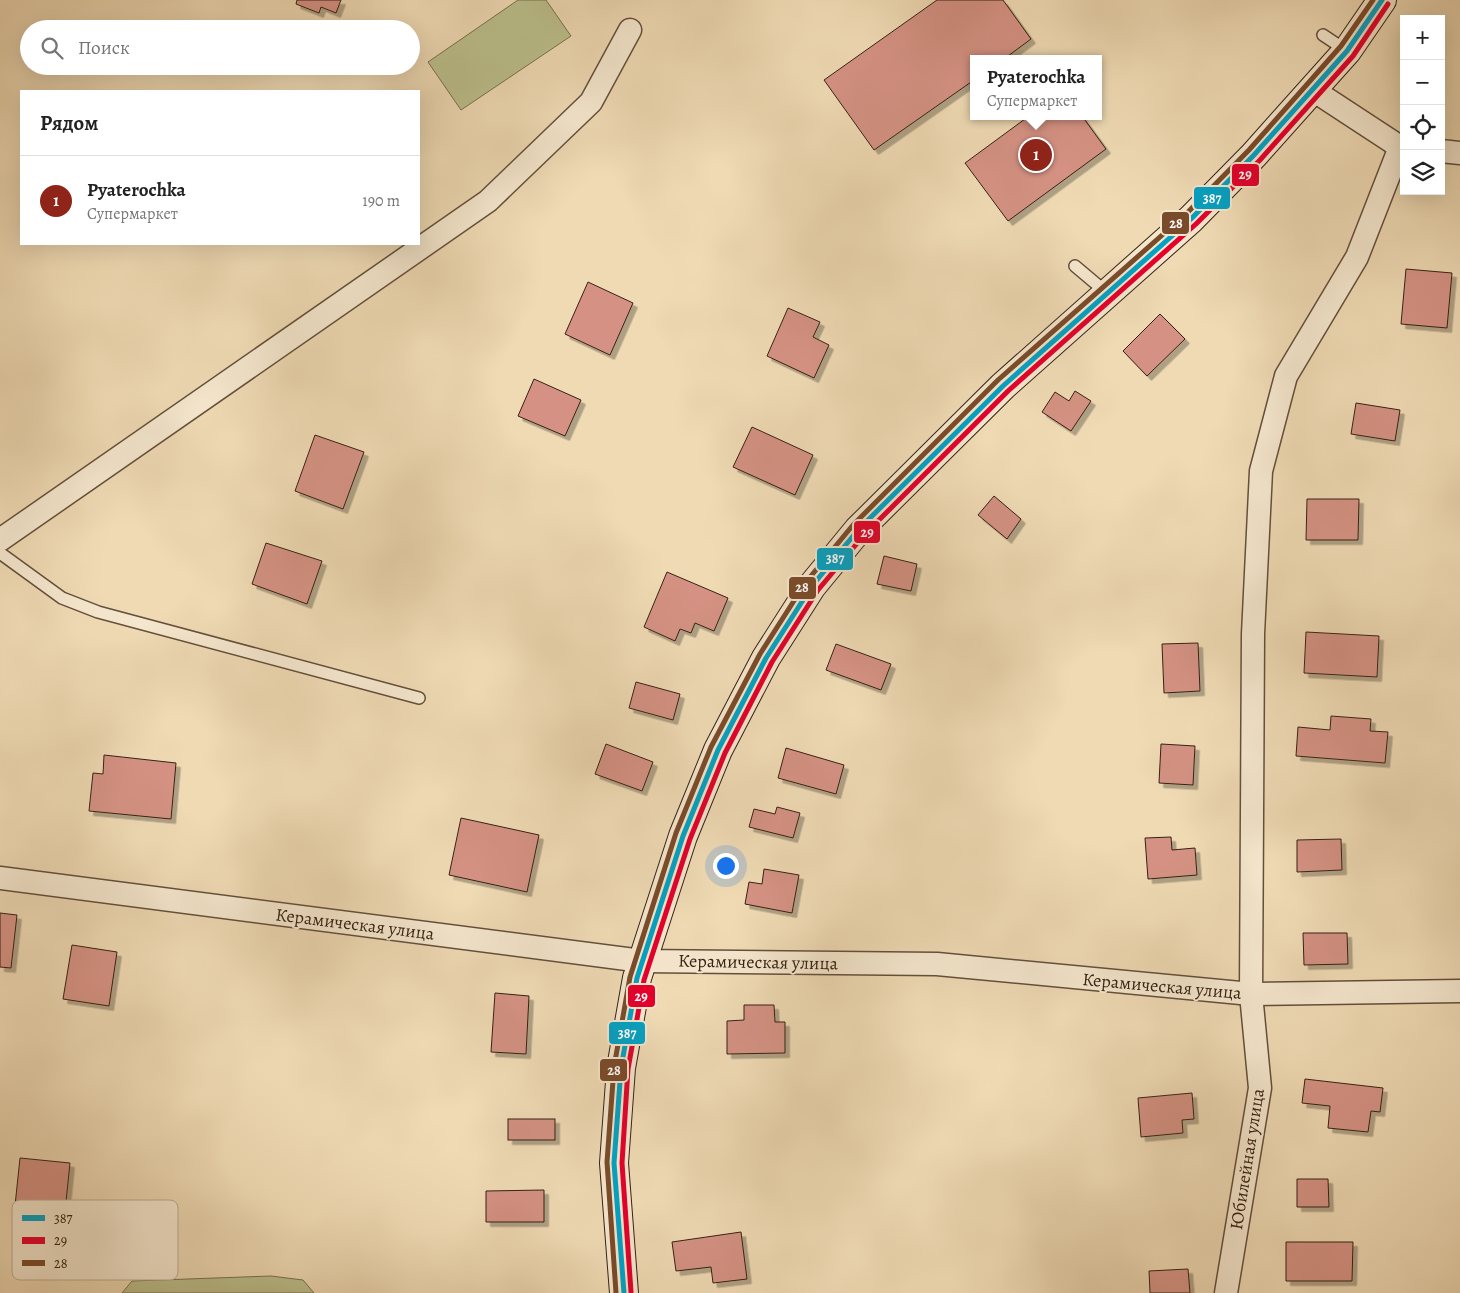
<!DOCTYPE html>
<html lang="ru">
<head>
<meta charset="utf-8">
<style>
	:root { --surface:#fff; --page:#f6f6f6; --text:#222; --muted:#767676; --line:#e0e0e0; --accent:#8f2418 }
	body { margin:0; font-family:Alegreya,serif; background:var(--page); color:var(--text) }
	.controls { position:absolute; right:15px; top:15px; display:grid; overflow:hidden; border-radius:0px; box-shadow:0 5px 20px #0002 }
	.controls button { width:45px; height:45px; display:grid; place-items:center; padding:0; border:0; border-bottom:1px solid var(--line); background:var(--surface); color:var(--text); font:25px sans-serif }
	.you { position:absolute; left:725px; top:865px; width:18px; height:18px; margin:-12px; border:4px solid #fff; border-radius:50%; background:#1a73e8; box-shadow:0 0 0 8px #1a73e833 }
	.badge { display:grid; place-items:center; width:32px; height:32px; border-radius:50%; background:var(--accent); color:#fff; font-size:16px; font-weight:700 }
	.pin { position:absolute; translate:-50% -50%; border:2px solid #fff; box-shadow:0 1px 5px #0006 }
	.popup { position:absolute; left:970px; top:55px; width:132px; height:65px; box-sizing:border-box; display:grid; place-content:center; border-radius:0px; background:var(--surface); filter:drop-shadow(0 1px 4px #0005); font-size:16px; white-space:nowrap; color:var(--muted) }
	.popup b { font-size:19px; color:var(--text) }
	.popup::after { content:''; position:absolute; left:50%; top:100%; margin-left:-10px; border:10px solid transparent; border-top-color:var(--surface) }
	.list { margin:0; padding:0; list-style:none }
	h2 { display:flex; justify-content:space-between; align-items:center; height:65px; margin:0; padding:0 20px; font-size:21px }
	h2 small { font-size:16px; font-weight:400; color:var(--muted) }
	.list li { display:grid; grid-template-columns:32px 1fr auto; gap:15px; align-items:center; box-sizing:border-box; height:90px; padding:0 20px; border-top:1px solid var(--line) }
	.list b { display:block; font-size:19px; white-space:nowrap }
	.list p { margin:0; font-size:16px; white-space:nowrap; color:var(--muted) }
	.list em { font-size:16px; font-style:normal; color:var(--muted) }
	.icon { flex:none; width:28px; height:28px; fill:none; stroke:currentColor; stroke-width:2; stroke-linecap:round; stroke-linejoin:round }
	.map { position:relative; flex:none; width:1460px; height:1293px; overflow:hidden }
	.search { position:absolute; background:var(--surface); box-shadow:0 5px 20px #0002; left:20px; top:20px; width:400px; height:55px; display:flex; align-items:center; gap:12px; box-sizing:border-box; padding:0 18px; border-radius:28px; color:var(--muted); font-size:19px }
	.panel { position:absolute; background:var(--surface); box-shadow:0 5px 20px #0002; left:20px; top:90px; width:400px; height:155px; border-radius:0px }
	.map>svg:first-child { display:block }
	.green { fill:#bbbf8c; stroke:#787050 }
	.building { fill:#d59284; stroke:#352113; filter:url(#shadow) }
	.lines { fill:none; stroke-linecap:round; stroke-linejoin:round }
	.service-casing { stroke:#644f3b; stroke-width:14 }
	.minor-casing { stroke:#644f3b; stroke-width:25 }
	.secondary-casing { stroke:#352113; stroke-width:30 }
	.service { stroke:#f5e7ce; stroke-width:11 }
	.minor { stroke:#f5e7ce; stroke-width:22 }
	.secondary { stroke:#f5e7ce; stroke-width:28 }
	.bus-1-casing { stroke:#f5e7ce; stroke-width:9 }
	.bus-2-casing { stroke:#f5e7ce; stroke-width:9 }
	.bus-3-casing { stroke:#f5e7ce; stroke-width:9 }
	.bus-1 { stroke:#03a2c5; stroke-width:5 }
	.bus-2 { stroke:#e4002b; stroke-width:5 }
	.bus-3 { stroke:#7a4b2a; stroke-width:5 }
	.labels { text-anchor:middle; stroke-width:4; stroke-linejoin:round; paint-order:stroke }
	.street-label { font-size:18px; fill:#352113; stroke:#f5e7ce }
	.key { fill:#f5e7ce; stroke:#bbac96; stroke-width:1 }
	.key-label { font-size:14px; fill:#352113 }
	.line-badge { stroke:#f5e7ce; stroke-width:2 }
	.badge-label { font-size:14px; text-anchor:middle; font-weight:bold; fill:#fff }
</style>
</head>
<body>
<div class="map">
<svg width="1460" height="1293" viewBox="0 0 1460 1293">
	<defs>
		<filter id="shadow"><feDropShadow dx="4.5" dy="4.5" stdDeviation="0" flood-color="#0004"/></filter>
	</defs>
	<rect width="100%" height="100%" fill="#efdab4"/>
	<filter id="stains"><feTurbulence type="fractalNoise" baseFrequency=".004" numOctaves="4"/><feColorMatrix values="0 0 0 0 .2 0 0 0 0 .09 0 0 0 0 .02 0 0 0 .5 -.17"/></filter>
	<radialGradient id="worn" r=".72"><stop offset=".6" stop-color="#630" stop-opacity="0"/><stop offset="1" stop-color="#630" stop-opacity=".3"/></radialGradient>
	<g class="green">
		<polygon points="518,0 546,0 571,36 461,110 428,62"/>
		<polygon points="271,1276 303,1280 314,1293 122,1293 132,1281"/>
	</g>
	<g class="building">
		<polygon points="297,0 341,0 336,13 321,7 319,13 296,4"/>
		<polygon points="937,0 1003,0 1031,39 1004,59 974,59 974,80 874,150 824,80"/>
		<polygon points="1029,116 1082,116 1106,149 1008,221 965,163"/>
		<polygon points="1406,269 1452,273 1447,328 1401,324"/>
		<polygon points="588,282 633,303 610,355 565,334"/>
		<polygon points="788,308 820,322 813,337 829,345 814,378 767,356"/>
		<polygon points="1160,314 1185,339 1147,376 1123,351"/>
		<polygon points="534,379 581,400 565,436 518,416"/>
		<polygon points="1075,391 1091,401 1071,431 1042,412 1055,392 1069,401"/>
		<polygon points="1356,403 1400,410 1395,441 1351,434"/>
		<polygon points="752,427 813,455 795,495 733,467"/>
		<polygon points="315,435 364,452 343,509 295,491"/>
		<polygon points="994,496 1021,519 1007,539 978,515"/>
		<polygon points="1307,499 1359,499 1358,540 1306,540"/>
		<polygon points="266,543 322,561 307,604 252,584"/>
		<polygon points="884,556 917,564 911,591 877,584"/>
		<polygon points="667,572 728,598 714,631 695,623 691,633 680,629 675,641 644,627"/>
		<polygon points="1306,632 1379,636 1377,677 1304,673"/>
		<polygon points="1198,643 1200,691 1164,693 1162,644"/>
		<polygon points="836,644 891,664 881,690 826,670"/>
		<polygon points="636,682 680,694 673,720 629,708"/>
		<polygon points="1331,716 1371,719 1370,731 1388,732 1385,763 1296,756 1298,727 1330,730"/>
		<polygon points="606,744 653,762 642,791 595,774"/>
		<polygon points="1161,744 1195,746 1193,785 1159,783"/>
		<polygon points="786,748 844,765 836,794 778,778"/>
		<polygon points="104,755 176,763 171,819 89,811 93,773 103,774"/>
		<polygon points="777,807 800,813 793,838 749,827 754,809 775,814"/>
		<polygon points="461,818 539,835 527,892 449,875"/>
		<polygon points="1171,837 1172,850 1195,848 1197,875 1148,879 1145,838"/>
		<polygon points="1341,839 1342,870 1297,872 1297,840"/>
		<polygon points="764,869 799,875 792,913 745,904 749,882 762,884"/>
		<polygon points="0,913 17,915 11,968 0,967"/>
		<polygon points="1303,933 1347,933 1348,964 1304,965"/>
		<polygon points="72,945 117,952 109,1006 63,999"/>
		<polygon points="495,993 529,996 526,1054 491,1052"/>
		<polygon points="744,1005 774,1005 775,1022 785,1022 785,1053 727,1054 727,1021 744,1020"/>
		<polygon points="1305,1079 1383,1088 1380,1112 1371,1111 1368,1132 1328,1128 1330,1106 1302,1103"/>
		<polygon points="1192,1093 1194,1119 1182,1120 1183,1133 1141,1137 1138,1098"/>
		<rect x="508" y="1119" width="47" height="21"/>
		<polygon points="20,1158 70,1163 64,1221 14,1215"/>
		<polygon points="1297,1179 1328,1179 1329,1207 1297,1207"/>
		<polygon points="544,1190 544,1222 486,1222 486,1191"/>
		<polygon points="741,1232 747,1279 713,1283 711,1267 676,1271 672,1242"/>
		<polygon points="1286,1242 1353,1242 1352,1281 1286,1281"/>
		<polygon points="1188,1269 1190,1293 1150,1293 1149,1271"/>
	</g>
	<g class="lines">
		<g class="service-casing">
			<g id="service">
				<polyline points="1323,35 1347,51"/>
				<polyline points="1075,266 1107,293"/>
				<polyline points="0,553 62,598 98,612 419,698"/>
			</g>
		</g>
		<g class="minor-casing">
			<g id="minor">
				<polyline points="1313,90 1400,147 1404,147"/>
				<polyline points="1441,151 1460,153"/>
				<polyline points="0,540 488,201 591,102 630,30"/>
				<polyline points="0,878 642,961 937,964 1251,994 1460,991"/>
				<polyline points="1226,1293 1260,1088 1251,994 1253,634 1261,471 1286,376 1357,257 1400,147"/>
			</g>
		</g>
		<g class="secondary-casing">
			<polyline id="secondary" points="624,1293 614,1163 621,1068 637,978 683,836 718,750 766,658 812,586 858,530 1003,386 1191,219 1254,155 1347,51 1382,0"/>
		</g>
		<use href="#service" class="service"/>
		<use href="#minor" class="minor"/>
		<use href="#secondary" class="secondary"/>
		<g class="bus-1-casing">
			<polyline id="bus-1" points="624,1293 614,1163 621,1068 637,978 683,836 718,750 766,658 812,586 858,530 1003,386 1191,219 1254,155 1347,51 1382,0"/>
		</g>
		<g class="bus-2-casing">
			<polyline id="bus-2" points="631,1292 622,1163 628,1069 644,980 690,839 725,753 772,662 818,590 864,535 1008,391 1196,224 1260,160 1353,56 1388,4"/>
		</g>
		<g class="bus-3-casing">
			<polyline id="bus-3" points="616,1293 607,1162 614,1067 630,977 676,833 711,747 760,654 806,582 853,525 998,380 1186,214 1249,150 1341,46 1373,0"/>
		</g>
		<use href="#bus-1" class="bus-1"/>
		<use href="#bus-2" class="bus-2"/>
		<use href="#bus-3" class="bus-3"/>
	</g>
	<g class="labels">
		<g class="street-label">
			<text transform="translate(355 924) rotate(7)" y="6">Керамическая улица</text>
			<text transform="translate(758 962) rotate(1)" y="6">Керамическая улица</text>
			<text transform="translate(1162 986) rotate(5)" y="6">Керамическая улица</text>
			<text transform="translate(1247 1159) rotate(-81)" y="6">Юбилейная улица</text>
		</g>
	</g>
	<rect x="12" y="1200" width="166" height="80" rx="8" class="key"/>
	<rect x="22" y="1215" width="23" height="6" fill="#03a2c5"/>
	<rect x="22" y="1237" width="23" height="7" fill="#e4002b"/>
	<rect x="22" y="1260" width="23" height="6" fill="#7a4b2a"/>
	<g class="key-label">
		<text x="54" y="1223">387</text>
		<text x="54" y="1245">29</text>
		<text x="54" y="1268">28</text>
	</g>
	<g class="line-badge">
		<rect x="1231" y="163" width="29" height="24" rx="5" fill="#e4002b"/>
		<rect x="1193" y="186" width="38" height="24" rx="5" fill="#03a2c5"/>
		<rect x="1161" y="211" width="29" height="24" rx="5" fill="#7a4b2a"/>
		<rect x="853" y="520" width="28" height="24" rx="5" fill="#e4002b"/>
		<rect x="816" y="547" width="38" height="24" rx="5" fill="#03a2c5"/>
		<rect x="788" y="576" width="29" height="24" rx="5" fill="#7a4b2a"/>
		<rect x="627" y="984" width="29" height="24" rx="5" fill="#e4002b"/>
		<rect x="608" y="1021" width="38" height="24" rx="5" fill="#03a2c5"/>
		<rect x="599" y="1058" width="29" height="24" rx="5" fill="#7a4b2a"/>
	</g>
	<g class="badge-label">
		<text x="1245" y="179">29</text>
		<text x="1212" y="203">387</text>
		<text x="1176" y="228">28</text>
		<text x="867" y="537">29</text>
		<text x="835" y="563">387</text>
		<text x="802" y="592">28</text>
		<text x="641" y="1001">29</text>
		<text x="627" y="1038">387</text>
		<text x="614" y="1075">28</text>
	</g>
	<rect width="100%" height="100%" filter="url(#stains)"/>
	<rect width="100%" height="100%" fill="url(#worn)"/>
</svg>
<div class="controls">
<button>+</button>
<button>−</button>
<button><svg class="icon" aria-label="locate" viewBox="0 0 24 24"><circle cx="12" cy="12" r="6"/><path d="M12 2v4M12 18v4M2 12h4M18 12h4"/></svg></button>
<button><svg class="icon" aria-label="layers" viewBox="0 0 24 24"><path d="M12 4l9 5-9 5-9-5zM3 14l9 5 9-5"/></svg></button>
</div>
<div class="you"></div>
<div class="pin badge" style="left:1036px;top:155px">1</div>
<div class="popup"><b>Pyaterochka</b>Супермаркет</div>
<div class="search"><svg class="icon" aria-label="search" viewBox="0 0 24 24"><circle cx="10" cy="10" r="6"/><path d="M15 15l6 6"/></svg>Поиск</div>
<section class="panel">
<h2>Рядом<small></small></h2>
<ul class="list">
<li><span class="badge">1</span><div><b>Pyaterochka</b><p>Супермаркет</p></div><em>190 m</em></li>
</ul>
</section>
</div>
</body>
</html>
